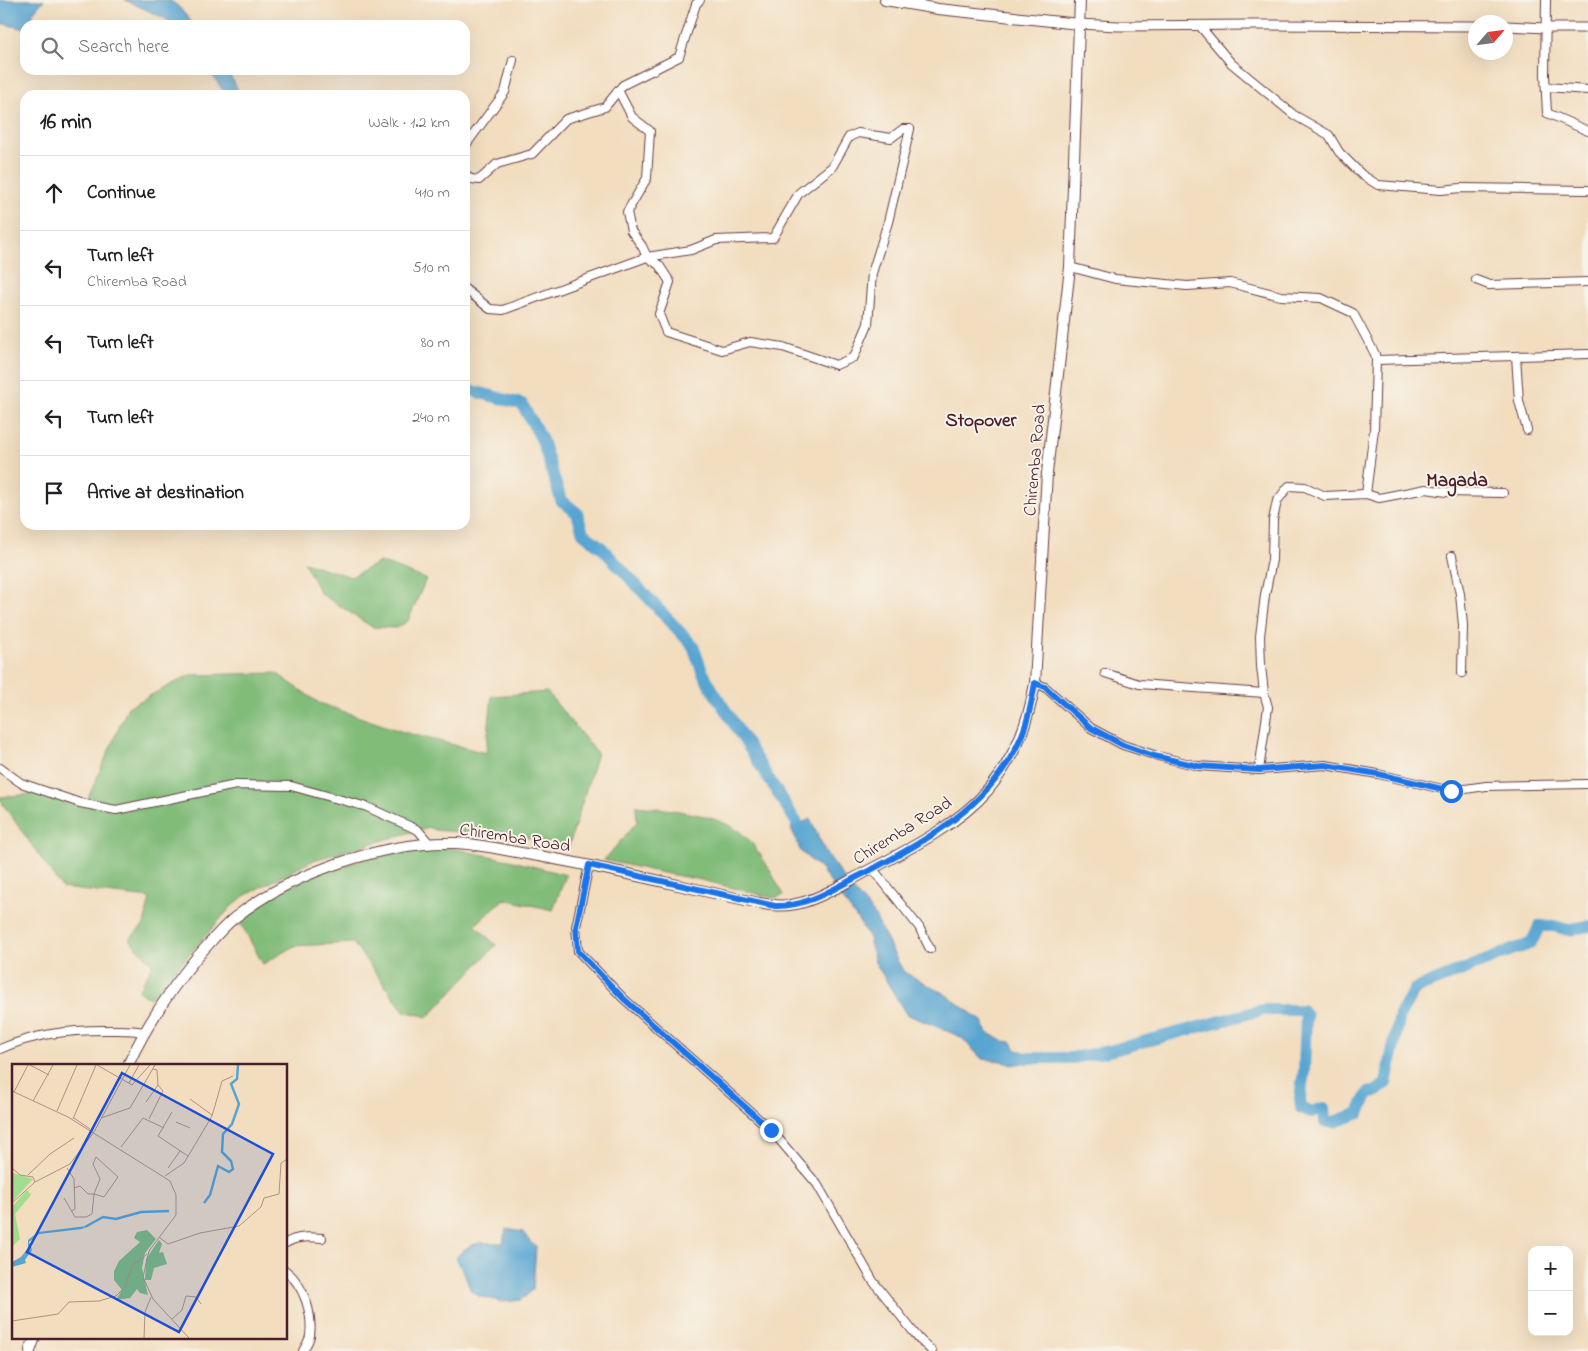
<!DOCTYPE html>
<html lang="en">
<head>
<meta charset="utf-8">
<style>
	:root { --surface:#fff; --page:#f6f6f6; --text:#202124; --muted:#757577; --line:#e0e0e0 }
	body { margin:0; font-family:"Indie Flower",sans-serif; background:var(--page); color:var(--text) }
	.controls { position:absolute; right:15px; bottom:15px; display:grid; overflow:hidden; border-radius:10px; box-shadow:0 5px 20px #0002 }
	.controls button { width:45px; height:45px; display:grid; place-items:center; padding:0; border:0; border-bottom:1px solid var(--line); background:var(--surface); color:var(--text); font:25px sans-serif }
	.compass { position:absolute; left:1468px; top:15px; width:45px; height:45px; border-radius:50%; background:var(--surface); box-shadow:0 5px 20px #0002; rotate:62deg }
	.stop { position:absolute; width:15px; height:15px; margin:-11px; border:4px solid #1a73e8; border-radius:50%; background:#fff }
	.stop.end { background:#1a73e8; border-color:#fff; box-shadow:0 1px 5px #0008 }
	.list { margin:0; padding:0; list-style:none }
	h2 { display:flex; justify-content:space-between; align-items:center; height:65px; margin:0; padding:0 20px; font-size:21px }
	h2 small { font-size:16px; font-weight:400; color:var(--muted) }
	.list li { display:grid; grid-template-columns:32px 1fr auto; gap:15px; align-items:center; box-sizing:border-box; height:75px; padding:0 20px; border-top:1px solid var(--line) }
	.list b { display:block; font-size:19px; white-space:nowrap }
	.list p { margin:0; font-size:16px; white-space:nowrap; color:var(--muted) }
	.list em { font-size:16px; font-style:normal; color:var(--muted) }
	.icon { flex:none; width:28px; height:28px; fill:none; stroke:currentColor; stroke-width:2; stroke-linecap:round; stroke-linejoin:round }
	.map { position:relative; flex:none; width:1588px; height:1351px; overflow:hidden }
	.search { position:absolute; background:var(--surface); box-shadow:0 5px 20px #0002; left:20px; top:20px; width:450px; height:55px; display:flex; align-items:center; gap:12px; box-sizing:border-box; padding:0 18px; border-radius:15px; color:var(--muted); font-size:19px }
	.panel { position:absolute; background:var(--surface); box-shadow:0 5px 20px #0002; left:20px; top:90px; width:450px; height:440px; border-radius:15px }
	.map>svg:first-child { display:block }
	.forest { fill:#81bc79; stroke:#666e52 }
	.water { fill:#58a5d1; stroke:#51627e }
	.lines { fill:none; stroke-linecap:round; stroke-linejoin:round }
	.river { stroke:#58a5d1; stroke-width:12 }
	.minor-casing { stroke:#633c41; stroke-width:10 }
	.tertiary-casing { stroke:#633c41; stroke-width:11 }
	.secondary-casing { stroke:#633c41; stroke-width:12 }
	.minor { stroke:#fff; stroke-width:8 }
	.tertiary { stroke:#fff; stroke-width:9 }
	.secondary { stroke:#fff; stroke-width:10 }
	.route { stroke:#1a73e8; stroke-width:6 }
	.labels { text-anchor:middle; stroke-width:4; stroke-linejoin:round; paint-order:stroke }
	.street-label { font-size:18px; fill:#4a1f2b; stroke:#f7f3e8 }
	.neighbourhood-label { font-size:19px; font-weight:bold; fill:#4a1f2b; stroke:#f7f3e8 }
	.inset-river { fill:none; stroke:#58a5d1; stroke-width:2.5 }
	.inset-road { fill:none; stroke:#af9184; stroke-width:1 }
	.view { fill:#1d4ed8; fill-opacity:0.15; stroke:#1d4ed8; stroke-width:2.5 }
	.inset-edge { fill:none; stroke:#4a1f2b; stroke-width:2.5 }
</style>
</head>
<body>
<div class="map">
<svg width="1588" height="1351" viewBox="0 0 1588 1351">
	<rect width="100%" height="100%" fill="#f7f3e8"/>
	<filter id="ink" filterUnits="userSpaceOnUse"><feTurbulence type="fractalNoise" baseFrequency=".02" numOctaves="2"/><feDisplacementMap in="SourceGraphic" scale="10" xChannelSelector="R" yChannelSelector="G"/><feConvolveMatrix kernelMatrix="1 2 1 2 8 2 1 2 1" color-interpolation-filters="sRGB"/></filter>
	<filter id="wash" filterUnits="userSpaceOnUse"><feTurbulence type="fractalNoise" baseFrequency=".0096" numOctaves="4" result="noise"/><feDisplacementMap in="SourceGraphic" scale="20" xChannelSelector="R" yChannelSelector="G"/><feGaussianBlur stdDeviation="1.12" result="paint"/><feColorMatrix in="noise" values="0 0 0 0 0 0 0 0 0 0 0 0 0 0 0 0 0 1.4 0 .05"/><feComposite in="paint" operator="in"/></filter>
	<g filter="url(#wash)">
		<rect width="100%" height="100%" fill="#f2ddbf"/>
		<g class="forest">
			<polygon points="304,562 351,577 380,562 426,579 408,621 396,628 372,627 320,593"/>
			<polygon points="276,673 319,703 403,732 486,753 492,696 547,692 597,753 568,849 531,838 435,830 429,827 314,860 244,896 231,907 150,998 138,991 153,965 129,939 144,925 150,898 62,888 0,800 0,797 42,793 84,807 128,707 190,675"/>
			<path d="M636,806c31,3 78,7 104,26 19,14 31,42 44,63l-10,3 -77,-19 -34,-6 -59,-13 33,-38z"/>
			<polygon points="446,847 513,861 566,875 553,910 504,899 475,925 496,945 428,1017 404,1011 353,943 294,946 263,964 240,922 257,903 324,870 387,854"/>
		</g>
		<g class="water">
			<polygon points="0,0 44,0 32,14 38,24 25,25 25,29 0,23"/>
			<polygon points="125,0 169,0 178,6 194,25 171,25 166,19"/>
			<polygon points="209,70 227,70 241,95 226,95"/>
			<polygon points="810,819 826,853 848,884 874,914 897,960 904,972 945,994 982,1021 988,1033 1003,1041 1012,1042 1023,1063 1011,1065 1002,1061 982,1059 961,1037 906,1014 875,962 869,938 862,926 820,868 801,852 791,828"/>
			<path d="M506,1229l17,3 8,11 5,3 -3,44 -12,10 -18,2 -24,-6 -8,-5 -7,-18 -8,-15c14,-18 25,-15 47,-15z"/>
		</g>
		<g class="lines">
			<g class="river">
				<polyline points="465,386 469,390 522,404 542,440 561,500 577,513 583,533 602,548 693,646 702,671 712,689 807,839"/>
				<path d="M1003,1051l23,7h46l37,-7 153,-41h40l4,5 -2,56 -4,27 1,10 10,4 13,-4 1,14h9l25,-9 9,-20 9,-2 9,-8 14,-68 15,-26 102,-41c15,-2 17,-9 22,-22h15l14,4 20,-4"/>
			</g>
		</g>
	</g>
	<g filter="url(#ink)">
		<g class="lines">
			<g class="minor-casing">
				<g id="minor">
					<polyline points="1546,0 1545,75 1547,113 1588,131"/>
					<polyline points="1199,25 1231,63 1294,115 1329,135 1339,152 1362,175 1378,185 1441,190 1461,188 1588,190"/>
					<polyline points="1546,87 1588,90"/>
					<polyline points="465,146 505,92 513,60"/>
					<polyline points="465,175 471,179 479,180 497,164 532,154 566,119 605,107 623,85 679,57 696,4 700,0"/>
					<polyline points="1070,267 1115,279 1187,286 1230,283 1281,296 1321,298 1353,313 1375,354 1376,360 1374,430 1366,494"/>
					<polyline points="1476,280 1489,285 1588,282"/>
					<polyline points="465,289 490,309 503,310 647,257 659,265 670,282 659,314 666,332 722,350 750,342 783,347 836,365 854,357 868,324 872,273 888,222 910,129 903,129 891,138 858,133 849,137 832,167 799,193 773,238 716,240 691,250 647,257 642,246 631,231 627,212 647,178 650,131 632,117 618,90"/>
					<polyline points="1516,356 1519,401 1527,430"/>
					<polyline points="1376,360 1588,354"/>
					<polyline points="1452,556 1460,594 1463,625 1462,673"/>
					<polyline points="1105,673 1139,684 1264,693"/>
					<polyline points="1035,683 1045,687 1091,728 1123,745 1154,755 1198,766 1259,770 1325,765 1378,774 1451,791 1486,786 1588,784"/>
					<polyline points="0,768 21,783 80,803 116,810 236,785 291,786 367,807 418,830 430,844"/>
					<polyline points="1259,770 1268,707 1264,693 1261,666 1260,636 1265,595 1272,560 1273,520 1277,501 1289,486 1305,487 1325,496 1366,494 1379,498 1426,489 1447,492 1503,493"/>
					<polyline points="589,865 576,927 578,951 623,998 771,1130 817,1184 873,1281 919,1339 932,1351"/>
					<polyline points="873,869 919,927 930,949"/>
					<path d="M0,1049c34,-15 68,-19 105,-19 13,0 26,-1 39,2"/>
					<path d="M286,1243c11,-7 24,-6 36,-5"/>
					<path d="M286,1271c18,14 27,43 24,65 -1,5 -5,11 -7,15"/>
				</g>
			</g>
			<g class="tertiary-casing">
				<g id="tertiary">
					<polyline points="1079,24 1118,26 1253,25 1476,26"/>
					<polyline points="1506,26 1545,28 1588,28"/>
				</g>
			</g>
			<g class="secondary-casing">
				<g id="secondary">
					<polyline points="885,0 938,9 1079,24"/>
					<path d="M128,1065c18,-39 42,-75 69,-108 12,-13 23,-27 36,-38 56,-45 150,-78 222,-76 27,1 52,8 78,12 76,13 151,32 226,48 16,3 29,4 45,-1 21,-6 39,-18 58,-28 41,-22 95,-48 126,-84 27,-33 40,-65 47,-107l12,-210 23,-206 10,-267"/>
					<polyline points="30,1351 35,1337"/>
				</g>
			</g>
			<use href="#minor" class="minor"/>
			<use href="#tertiary" class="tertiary"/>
			<use href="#secondary" class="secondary"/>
		</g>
	</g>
	<g class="lines" filter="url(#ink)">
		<path class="route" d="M771,1130l-148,-132 -45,-47 -2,-24 13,-62 186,41c33,1 59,-18 88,-32 62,-32 131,-70 159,-139 7,-17 10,-34 13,-52l10,4 46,41 32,17 31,11 44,10 61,4 66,-5 53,9 73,17"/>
	</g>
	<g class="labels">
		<g class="street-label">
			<text transform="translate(1034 460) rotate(-85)" y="6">Chiremba Road</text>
			<text transform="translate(902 830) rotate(-32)" y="6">Chiremba Road</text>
			<text transform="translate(515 837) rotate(9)" y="6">Chiremba Road</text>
		</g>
		<g class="neighbourhood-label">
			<text x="981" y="426">Stopover</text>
			<text x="1457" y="486">Magada</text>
		</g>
	</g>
	<g transform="translate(12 1064)">
		<rect width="275" height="275" fill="#f2ddbf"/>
		<path d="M0,109l21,6 -21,23zM15,126l4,5 -16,19 5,25 -8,8v-40z" fill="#a2dc8e"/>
		<path d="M135,166l9,9 -11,14 -3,15 6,27 -8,-2 -3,-4 -7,9 -14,2 6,-10 -8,-10v-9l5,-10 21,-19 -6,-4 3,-6zM147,176l3,4 -3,9 4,-1 4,12 -13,4 -3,12h-6l1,-21z" fill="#81bc79"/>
		<path d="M75,162l-5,3 -43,5 -10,8 3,8 -7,10 1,3 -14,4v-5l9,-5 7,-9v-8l10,-8z" fill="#58a5d1"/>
		<path class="inset-river" d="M192,139l6,-8 8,-29 11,6 4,-3 -2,-8 -9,-9 1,-18 9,-10 7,-20 -8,-20 6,-5 1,-14M73,163l18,-10 13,2 25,-7 28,-1"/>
		<path class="inset-road" d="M18,1l19,10M85,1l35,20 18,-20M117,19l10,-18M0,27l56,26 102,64 6,14v20l-27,36 -6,26 10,22 36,39M2,28l14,-27M178,35l22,16M21,37l20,-36M134,38l12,-17M45,47l20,-46M160,48l-14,24 30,20M62,54l16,11M89,54l29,-10 25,-43M61,55l23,-54M137,55l14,-28 -5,-6 -1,-15 -4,-1M164,58l14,6M82,68l36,-67M109,83l22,-29 21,10M0,104l8,7 13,2 2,5M55,104l7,11 1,30 -3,2M156,104l12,-17M16,111l22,-21 24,-16M153,112l19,-13 28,-47 10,-35 11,-5M52,134l11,19h11l6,-3 2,-20 10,3 14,-20 -22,-20 -3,7 7,15 -6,15h-6l-8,-8 -6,2M0,139l23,-21 35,-18 24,-32M147,173l9,7 32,-11 39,-7 22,-19 3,-9 15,-4 2,-31 6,-4M160,255l10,-9 4,-14 10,1 5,7M0,257l46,-7 11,-12 30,-1 17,-5 9,-9 7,-21 15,-12M132,274l1,-26 6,-15"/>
		<path class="view" d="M110,9l151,81 -94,178 -152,-80z"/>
		<rect width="275" height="275" class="inset-edge"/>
	</g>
</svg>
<div class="controls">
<button>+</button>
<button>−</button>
</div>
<svg class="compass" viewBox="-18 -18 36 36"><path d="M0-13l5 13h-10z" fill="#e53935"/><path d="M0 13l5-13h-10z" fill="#757577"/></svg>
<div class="stop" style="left:1451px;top:791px"></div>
<div class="stop end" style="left:771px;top:1130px"></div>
<div class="search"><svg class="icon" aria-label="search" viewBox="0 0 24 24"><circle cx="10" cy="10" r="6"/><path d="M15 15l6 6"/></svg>Search here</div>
<section class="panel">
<h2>16 min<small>Walk · 1.2 km</small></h2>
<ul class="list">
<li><svg class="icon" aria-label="ahead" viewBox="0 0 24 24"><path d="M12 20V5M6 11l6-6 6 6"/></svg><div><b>Continue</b></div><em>410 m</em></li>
<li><svg class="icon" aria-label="left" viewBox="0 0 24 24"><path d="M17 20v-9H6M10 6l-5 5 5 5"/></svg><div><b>Turn left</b><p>Chiremba Road</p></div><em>510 m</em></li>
<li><svg class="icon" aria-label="left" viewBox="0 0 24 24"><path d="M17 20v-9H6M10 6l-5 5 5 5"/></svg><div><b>Turn left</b></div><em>80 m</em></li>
<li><svg class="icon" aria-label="left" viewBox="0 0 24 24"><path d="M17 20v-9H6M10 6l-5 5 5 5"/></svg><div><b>Turn left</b></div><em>240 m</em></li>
<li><svg class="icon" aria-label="arrive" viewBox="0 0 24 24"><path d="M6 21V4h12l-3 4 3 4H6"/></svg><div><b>Arrive at destination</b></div></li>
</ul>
</section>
</div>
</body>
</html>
